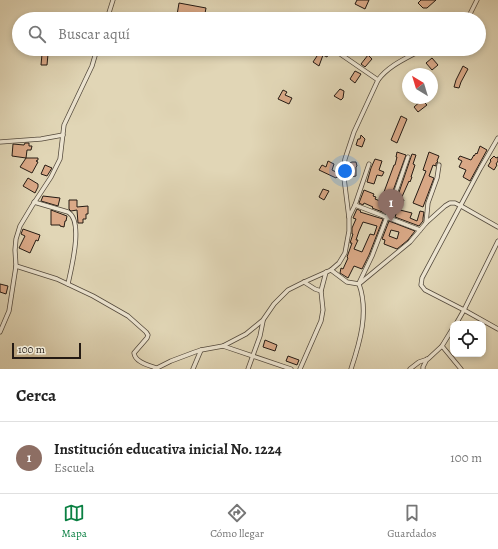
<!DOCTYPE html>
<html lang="es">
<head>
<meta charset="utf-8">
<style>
	:root { --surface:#fff; --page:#f2f2f2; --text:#222; --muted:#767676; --line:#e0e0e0; --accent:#0b8043 }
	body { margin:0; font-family:Alegreya,serif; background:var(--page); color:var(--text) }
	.controls { position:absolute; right:12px; bottom:12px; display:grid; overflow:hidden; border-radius:8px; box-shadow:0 2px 6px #0003 }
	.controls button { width:36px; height:36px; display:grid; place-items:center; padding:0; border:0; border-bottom:1px solid var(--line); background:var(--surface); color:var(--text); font:20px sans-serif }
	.compass { position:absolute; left:402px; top:68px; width:36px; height:36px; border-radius:50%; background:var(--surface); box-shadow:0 2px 6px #0003; rotate:322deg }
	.scale { position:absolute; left:12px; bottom:10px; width:69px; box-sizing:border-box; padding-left:4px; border:2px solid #241a13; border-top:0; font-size:11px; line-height:14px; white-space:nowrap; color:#241a13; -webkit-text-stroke:3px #ece4d0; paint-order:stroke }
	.you { position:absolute; left:345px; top:171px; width:14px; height:14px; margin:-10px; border:3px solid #fff; border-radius:50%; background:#1a73e8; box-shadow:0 0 0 6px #1a73e833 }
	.badge { display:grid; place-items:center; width:26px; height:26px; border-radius:50%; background:var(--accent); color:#fff; font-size:13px; font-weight:700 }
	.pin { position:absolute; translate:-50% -33px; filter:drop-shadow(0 1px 2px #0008) }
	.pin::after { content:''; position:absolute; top:21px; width:14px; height:12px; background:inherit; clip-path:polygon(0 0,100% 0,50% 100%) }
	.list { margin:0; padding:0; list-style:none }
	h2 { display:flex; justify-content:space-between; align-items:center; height:52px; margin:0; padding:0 16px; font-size:17px }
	h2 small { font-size:13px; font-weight:400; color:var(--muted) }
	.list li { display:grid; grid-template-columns:26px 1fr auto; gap:12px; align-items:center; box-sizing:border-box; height:72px; padding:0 16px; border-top:1px solid var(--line) }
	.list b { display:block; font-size:15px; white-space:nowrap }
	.list p { margin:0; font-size:13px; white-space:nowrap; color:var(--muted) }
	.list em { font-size:13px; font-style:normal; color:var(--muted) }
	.icon { flex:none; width:22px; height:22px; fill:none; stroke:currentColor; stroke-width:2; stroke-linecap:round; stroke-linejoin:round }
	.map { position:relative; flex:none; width:498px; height:369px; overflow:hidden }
	.search { position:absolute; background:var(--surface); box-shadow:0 2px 6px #0003; left:12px; right:12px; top:12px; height:44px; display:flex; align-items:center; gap:10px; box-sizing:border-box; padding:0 14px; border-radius:22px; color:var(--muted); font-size:15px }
	.sheet { height:124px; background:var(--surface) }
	nav { display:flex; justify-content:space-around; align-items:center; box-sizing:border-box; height:56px; border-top:1px solid var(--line); background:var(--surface); font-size:11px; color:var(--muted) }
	nav a { display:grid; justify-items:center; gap:2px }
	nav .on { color:var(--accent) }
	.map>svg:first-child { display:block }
	.building { fill:#daa987; stroke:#241a13; fill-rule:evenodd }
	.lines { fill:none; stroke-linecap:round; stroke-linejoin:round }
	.street-casing { stroke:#53493c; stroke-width:5 }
	.street { stroke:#ece4d0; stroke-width:3.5 }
</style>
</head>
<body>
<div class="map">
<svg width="498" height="369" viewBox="0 0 498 369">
	<rect width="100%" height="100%" fill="#e1d6b6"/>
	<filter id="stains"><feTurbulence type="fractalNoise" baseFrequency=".005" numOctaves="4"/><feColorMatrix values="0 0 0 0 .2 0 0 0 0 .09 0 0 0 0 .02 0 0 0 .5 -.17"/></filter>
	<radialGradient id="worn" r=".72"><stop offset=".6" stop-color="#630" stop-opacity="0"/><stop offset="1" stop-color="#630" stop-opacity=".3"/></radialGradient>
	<g class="building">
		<polygon points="357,0 369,0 365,9 355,4"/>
		<polygon points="421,0 436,0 427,8 423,8 418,3"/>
		<polygon points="179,3 206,8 204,19 190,19 190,18 177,15"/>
		<polygon points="304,49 327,49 330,51 327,57 323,55 319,66 313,62 317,56 310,51 308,55 303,52"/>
		<polygon points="42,54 48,54 47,65 41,65"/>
		<polygon points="368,55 372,59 365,67 361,64"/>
		<polygon points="432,58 438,65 432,70 426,63"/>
		<polygon points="463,66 468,69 461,82 459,88 454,87 456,80"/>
		<polygon points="355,71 361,74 355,83 350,79"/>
		<polygon points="340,89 344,91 343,98 341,100 334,96"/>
		<polygon points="283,90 287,92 285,95 292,98 289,104 278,99"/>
		<polygon points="422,100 427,105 418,112 414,107"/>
		<polygon points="401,116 407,119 397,143 391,140"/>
		<polygon points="361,135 365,139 362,147 356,145 358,139 360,139"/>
		<polygon points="25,143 29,143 29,146 32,146 31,150 27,150 26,158 38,158 38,160 36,161 38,162 32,173 20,167 26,158 12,156 13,144 24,145"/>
		<polygon points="480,146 487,150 470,181 463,177 466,170 459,167 462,161 458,159 460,156 471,160 474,155 474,156 476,153 477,154"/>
		<polygon points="397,152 406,155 385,213 372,208 373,207 364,203 363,205 359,203 364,190 374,194 373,196 376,197 375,199 380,201 381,200 394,165 395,165 397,157 396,157"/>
		<polygon points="429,152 439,156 437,161 438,162 436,163 436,166 433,165 429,176 434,178 423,207 413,203 426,171 423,170"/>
		<polygon points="412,154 416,155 413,164 415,165 411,177 412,177 410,182 409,181 401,199 404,200 400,210 412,213 410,218 417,221 420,211 424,212 423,218 423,221 419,226 395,217 396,214 392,213"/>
		<polygon points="494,156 496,158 498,157 498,161 496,164 497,165 494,170 488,166 491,161 490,160"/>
		<polygon points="375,159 382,161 379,170 384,172 382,176 377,175 374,184 367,182 371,168"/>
		<polygon points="328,161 334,164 332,170 340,174 339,178 337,177 336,178 319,170 322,165 326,167"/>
		<polygon points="352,162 356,162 357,166 356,167 356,176 351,177 350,167 347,168 347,164"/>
		<polygon points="45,165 52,168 47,176 41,174"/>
		<polygon points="28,178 38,184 38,187 35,193 23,186"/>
		<polygon points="323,189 329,191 324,200 319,197"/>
		<polygon points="43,196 60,198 58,206 41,201"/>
		<polygon points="69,200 77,200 77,207 88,206 88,214 86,214 86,219 83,219 83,223 78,223 77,210 71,211 69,209"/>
		<path d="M357,209l4,2 -1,1 23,7 -14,36 -7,14 -8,-3 -6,12 -8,-5 1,-5 2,1 5,-11 -1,-1 5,-14h-2l3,-9h-1v-6l4,-9 -3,-1zM363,222l14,4 -3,9 -4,-1 -8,18 -8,-3 4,-9h-2l3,-9z"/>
		<polygon points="51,210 67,216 66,221 65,221 64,227 60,226 60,225 51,225"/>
		<path d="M389,221l26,10 -7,9 -11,9 -13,-5 1,-4 -3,-1zM391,230l8,2 -2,7 -8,-3z"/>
		<polygon points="23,229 40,235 38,241 36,240 30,253 19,248 25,236 21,234"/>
		<polygon points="0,284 8,286 6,294 0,292"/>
		<polygon points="265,340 277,345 275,351 263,347"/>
		<polygon points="288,356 299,360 297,365 286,361"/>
	</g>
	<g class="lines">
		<g class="street-casing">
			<g id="street">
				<polyline points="107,19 113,0"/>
				<polyline points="466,19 469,16 477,0"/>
				<polyline points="333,49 378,80"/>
				<polyline points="498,138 480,169 422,278 421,285 425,290 464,310 498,329"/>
				<polyline points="0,142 41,139 63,135"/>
				<path d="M34,202l34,10c16,9 3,57 0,72"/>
				<polyline points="355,205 369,164"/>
				<polyline points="349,217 355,205 420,230"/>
				<polyline points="426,223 428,203 437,178 439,165"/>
				<path d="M16,266l41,13 36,17 35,20 18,16 2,3 -1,3 -13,15c1,9 14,12 22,15"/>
				<polyline points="331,270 347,282 359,284"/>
				<polyline points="304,282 315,289 321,291"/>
				<polyline points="359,283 372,256 387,217 408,157"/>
				<polyline points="359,284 410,242 426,223 445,206 450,203 455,203 461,206 498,227"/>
				<polyline points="456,324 464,310 498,241"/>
				<polyline points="0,332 9,311 16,266 15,250 16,239 20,226 32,206 51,177 60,159 64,125 92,66 97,49"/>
				<polyline points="223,346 291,369"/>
				<polyline points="442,346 461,369"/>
				<path d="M155,369l16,-8 24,-9 6,-2 22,-4 23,-12 17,-14 11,-16 14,-14 16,-8 27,-12 8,-7 6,-10 4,-22v-13l-6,-48 2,-11 9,-27 24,-52c11,-15 29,-22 45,-31"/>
				<polyline points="193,369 201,350"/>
				<polyline points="248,369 260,336 263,321"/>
				<polyline points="300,369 321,321 323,310 321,291 326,272"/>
				<path d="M351,369c9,-27 18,-57 8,-85"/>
				<polyline points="410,369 419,362 428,359 442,346 453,328"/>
				<polyline points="423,369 423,367 427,359"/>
			</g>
		</g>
		<use href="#street" class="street"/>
	</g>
	<rect width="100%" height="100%" filter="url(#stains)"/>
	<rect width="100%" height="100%" fill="url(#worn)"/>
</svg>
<div class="controls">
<button><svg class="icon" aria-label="locate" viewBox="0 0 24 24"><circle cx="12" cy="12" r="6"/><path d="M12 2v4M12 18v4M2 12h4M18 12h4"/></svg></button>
</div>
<svg class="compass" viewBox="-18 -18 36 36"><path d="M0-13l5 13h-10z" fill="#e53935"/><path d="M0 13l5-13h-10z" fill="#767676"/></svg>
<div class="scale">100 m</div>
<div class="you"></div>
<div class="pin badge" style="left:391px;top:222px;background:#8d6e63">1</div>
<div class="search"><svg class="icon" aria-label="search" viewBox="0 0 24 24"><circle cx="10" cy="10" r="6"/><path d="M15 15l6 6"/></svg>Buscar aquí</div>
</div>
<section class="sheet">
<h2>Cerca<small></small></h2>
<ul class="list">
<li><span class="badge" style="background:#8d6e63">1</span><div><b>Institución educativa inicial No. 1224</b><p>Escuela</p></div><em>100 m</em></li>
</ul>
</section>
<nav>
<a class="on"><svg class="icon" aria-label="map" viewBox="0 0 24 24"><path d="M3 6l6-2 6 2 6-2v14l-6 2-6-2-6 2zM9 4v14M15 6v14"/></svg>Mapa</a>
<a><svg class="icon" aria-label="directions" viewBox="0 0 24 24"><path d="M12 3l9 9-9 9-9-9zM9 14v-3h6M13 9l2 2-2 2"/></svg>Cómo llegar</a>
<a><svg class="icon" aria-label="saved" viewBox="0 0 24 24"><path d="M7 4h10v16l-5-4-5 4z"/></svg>Guardados</a>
</nav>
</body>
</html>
